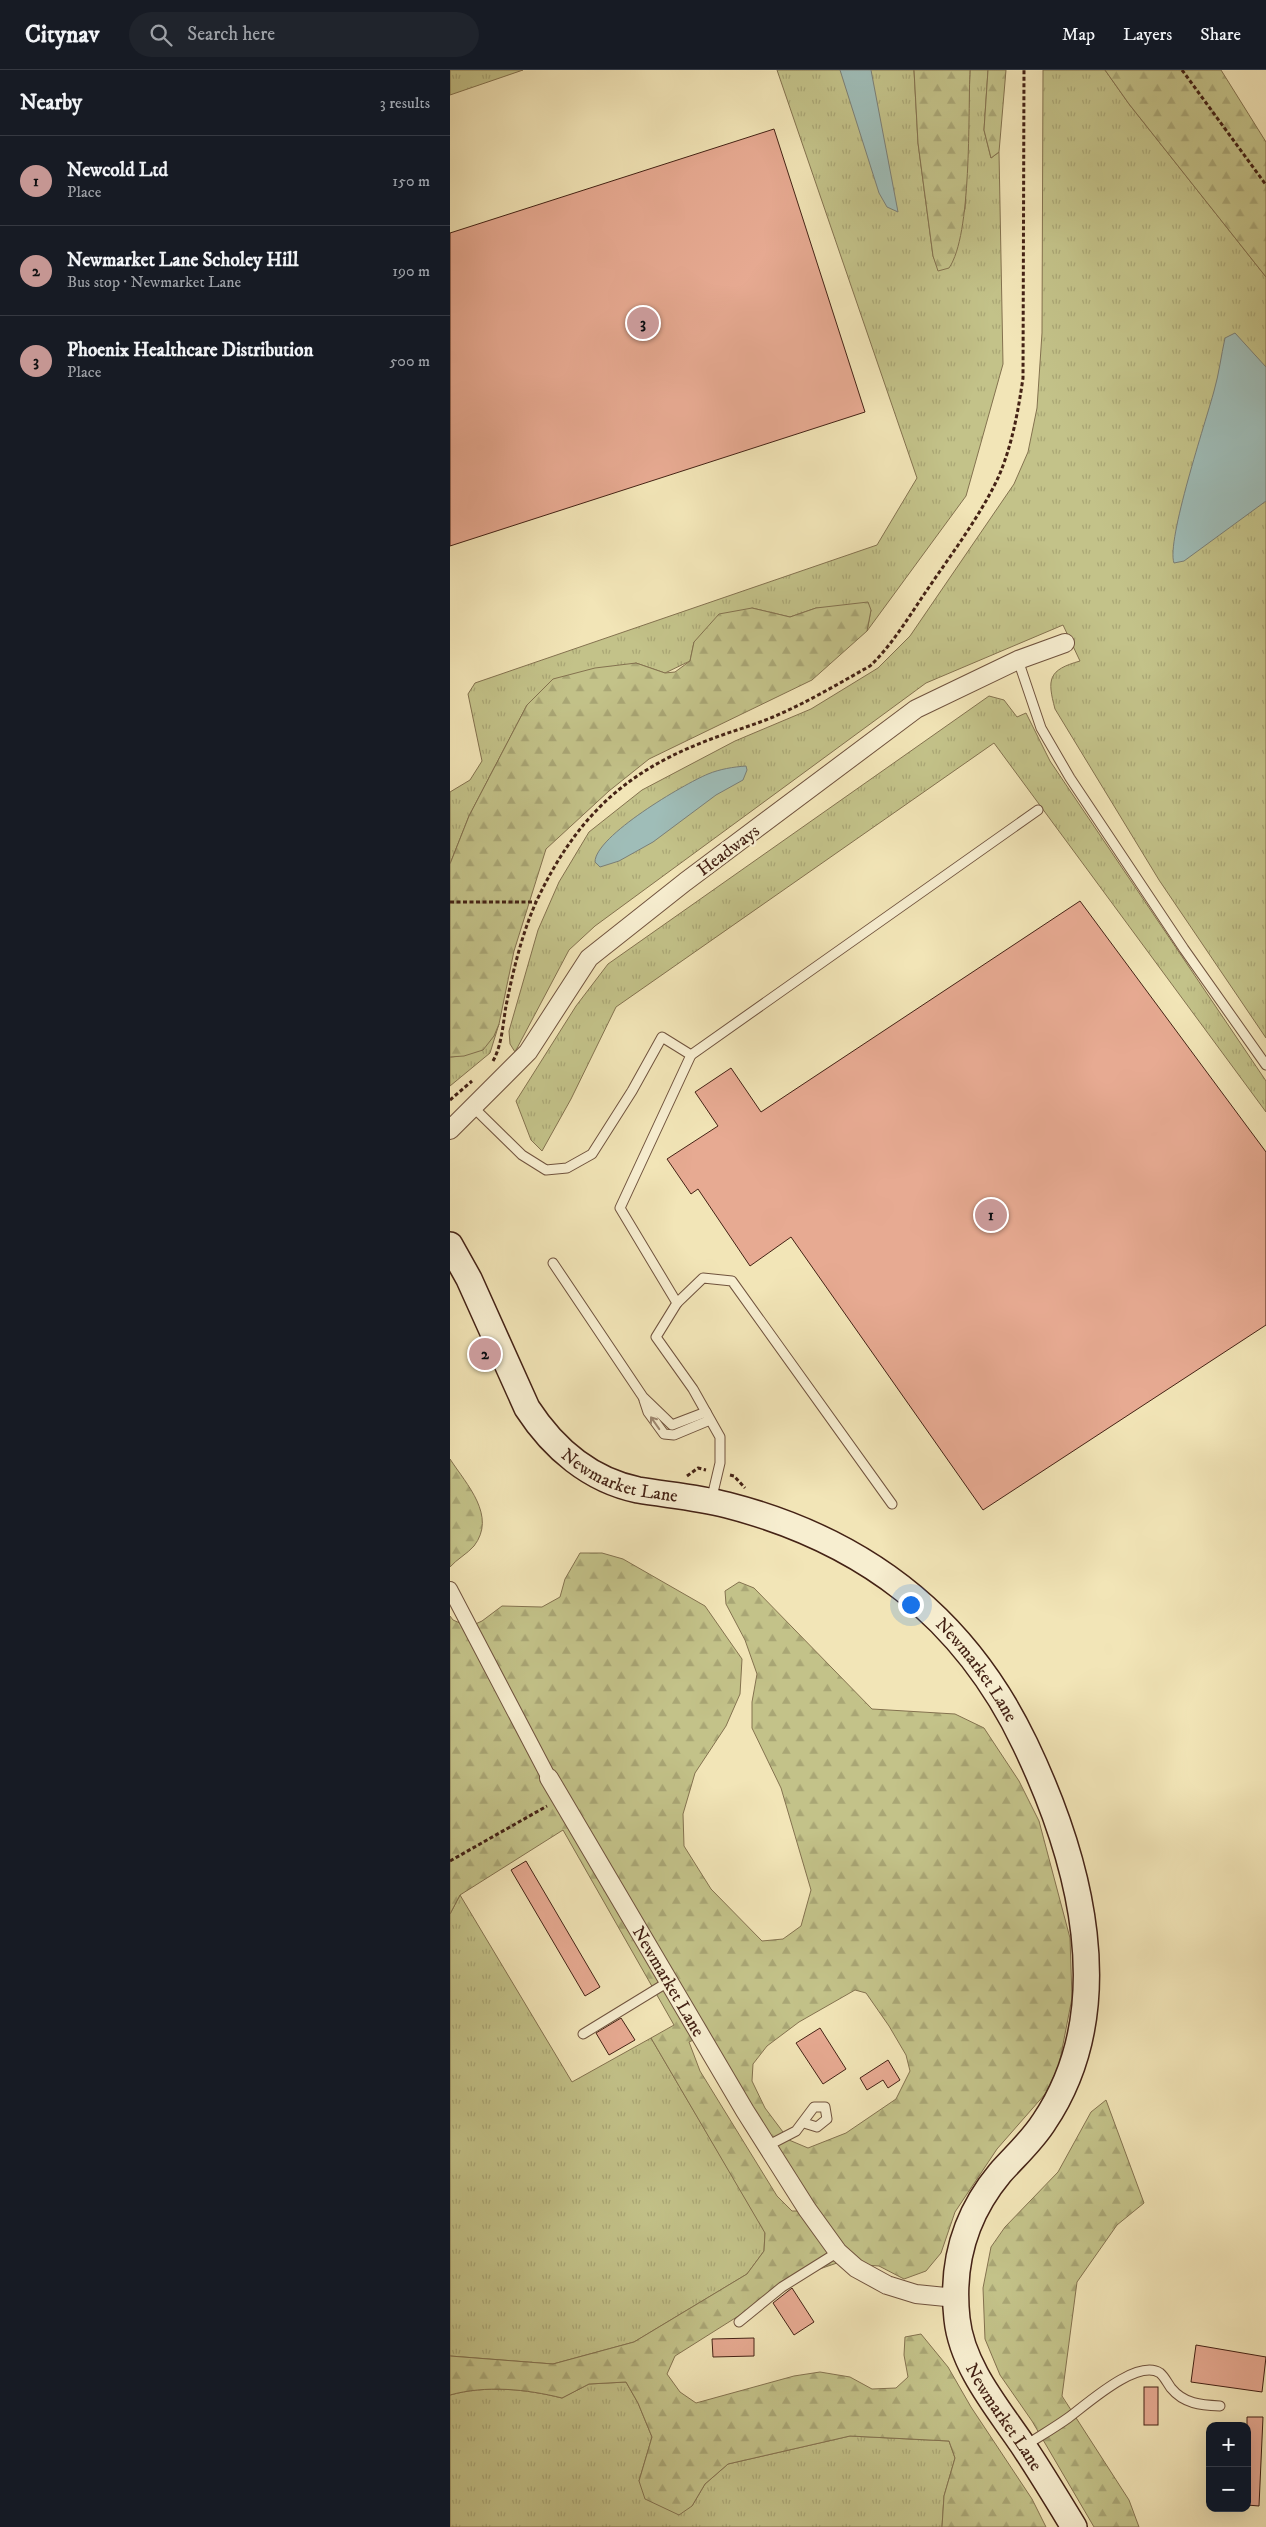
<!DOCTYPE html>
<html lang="en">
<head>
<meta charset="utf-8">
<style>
	:root { --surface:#171b24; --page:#20242c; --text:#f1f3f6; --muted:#9ea1a6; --line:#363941; --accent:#c59692 }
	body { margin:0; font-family:"IM FELL DW Pica",serif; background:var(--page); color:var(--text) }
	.controls { position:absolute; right:15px; bottom:15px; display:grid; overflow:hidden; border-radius:10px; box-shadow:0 5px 20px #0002 }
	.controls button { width:45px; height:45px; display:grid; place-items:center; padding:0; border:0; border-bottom:1px solid var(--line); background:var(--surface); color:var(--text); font:25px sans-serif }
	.you { position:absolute; left:460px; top:1534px; width:18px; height:18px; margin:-12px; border:4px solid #fff; border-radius:50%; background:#1a73e8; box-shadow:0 0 0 8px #1a73e833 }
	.badge { display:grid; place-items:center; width:32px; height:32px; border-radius:50%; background:var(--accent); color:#111; font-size:16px; font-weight:700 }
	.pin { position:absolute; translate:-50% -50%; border:2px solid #fff; box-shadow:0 1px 5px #0006 }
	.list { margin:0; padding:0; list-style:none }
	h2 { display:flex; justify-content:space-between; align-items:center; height:65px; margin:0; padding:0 20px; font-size:21px }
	h2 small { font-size:16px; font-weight:400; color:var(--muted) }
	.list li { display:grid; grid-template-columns:32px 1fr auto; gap:15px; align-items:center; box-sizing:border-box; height:90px; padding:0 20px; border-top:1px solid var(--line) }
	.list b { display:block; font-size:19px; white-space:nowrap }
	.list p { margin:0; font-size:16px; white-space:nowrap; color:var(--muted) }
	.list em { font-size:16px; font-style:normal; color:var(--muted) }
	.icon { flex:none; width:28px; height:28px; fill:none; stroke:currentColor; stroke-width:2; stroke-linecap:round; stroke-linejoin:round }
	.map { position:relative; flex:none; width:816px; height:2457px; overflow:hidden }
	header { display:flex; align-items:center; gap:30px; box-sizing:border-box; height:70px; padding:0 25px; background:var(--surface); border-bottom:1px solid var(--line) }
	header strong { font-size:24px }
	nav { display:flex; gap:28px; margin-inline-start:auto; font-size:18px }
	.search { width:350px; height:45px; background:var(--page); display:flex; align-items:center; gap:12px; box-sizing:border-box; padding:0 18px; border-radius:28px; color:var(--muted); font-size:19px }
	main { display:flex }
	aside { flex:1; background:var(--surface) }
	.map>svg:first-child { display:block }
	.grass { fill:url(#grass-tufts); stroke:#84724f }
	.forest { fill:url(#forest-firs); stroke:#84724f; fill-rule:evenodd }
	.water { fill:#9fbdb8; stroke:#7b7f77 }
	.building { fill:#e7aa92; stroke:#442215 }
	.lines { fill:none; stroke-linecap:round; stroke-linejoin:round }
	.service-casing { stroke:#70533e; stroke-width:11 }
	.pedestrian-casing { stroke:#70533e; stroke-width:16 }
	.minor-casing { stroke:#70533e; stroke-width:20 }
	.secondary-casing { stroke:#442215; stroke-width:28 }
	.path { stroke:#442215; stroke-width:3; stroke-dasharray:4 2.5; stroke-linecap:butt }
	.service { stroke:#f7eed0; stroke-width:9 }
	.pedestrian { stroke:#f7eed0; stroke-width:14 }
	.minor { stroke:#f7eed0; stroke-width:18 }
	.secondary { stroke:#f7eed0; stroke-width:25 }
	.oneway { stroke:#9e8872 }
	.labels { text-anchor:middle; stroke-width:5; stroke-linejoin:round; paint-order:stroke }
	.street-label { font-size:18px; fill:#442215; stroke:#f7eed0 }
</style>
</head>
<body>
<header>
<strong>Citynav</strong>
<div class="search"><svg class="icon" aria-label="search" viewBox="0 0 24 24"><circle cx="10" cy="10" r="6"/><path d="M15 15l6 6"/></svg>Search here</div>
<nav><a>Map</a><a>Layers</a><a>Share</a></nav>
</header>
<main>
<aside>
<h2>Nearby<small>3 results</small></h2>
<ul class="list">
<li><span class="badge">1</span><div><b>Newcold Ltd</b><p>Place</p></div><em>150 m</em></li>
<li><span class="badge">2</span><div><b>Newmarket Lane Scholey Hill</b><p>Bus stop · Newmarket Lane</p></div><em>190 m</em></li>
<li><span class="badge">3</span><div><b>Phoenix Healthcare Distribution</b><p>Place</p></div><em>500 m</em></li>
</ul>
</aside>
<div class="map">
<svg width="816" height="2457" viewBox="0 0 816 2457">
	<defs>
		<pattern id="grass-tufts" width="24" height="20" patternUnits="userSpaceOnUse" patternTransform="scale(1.25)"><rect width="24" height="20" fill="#c3c289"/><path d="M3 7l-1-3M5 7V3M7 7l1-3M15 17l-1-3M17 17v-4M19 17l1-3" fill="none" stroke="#a9a675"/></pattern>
		<pattern id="forest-firs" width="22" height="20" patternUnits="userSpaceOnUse" patternTransform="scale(1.25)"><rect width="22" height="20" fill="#c3c289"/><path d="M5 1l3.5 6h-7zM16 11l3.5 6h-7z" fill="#a9a675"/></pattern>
	</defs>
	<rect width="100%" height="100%" fill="#f2e5b7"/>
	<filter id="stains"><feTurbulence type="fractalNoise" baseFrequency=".004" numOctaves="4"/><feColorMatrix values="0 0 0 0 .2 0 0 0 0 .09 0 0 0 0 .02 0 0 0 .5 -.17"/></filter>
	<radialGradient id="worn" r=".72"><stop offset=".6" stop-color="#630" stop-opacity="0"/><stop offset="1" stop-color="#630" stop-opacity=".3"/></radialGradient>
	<g class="grass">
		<polygon points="0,0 73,0 0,25"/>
		<polygon points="327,0 464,0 468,73 483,186 489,200 515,139 520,0 538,0 534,60 541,88 549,82 553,294 516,426 417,561 421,540 366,538 340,547 302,538 244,572 240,591 215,603 186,593 77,635 19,746 0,794 0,722 20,710 32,691 18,624 25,613 427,475 467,408"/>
		<path d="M593,0h62l24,34 137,173v761l-107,-158 -104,-171c-8,-30 -7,-39 25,-48l-17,-36 -137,58 -331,243 -26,24 -54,102 -5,-8 -1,-13 29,-101 21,-48 30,-50 53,-42 93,-49 76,-32 67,-41 32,-32 104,-152 14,-32 9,-44 5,-75z"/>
		<polygon points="539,626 554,630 567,647 576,643 600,691 816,1011 816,1042 544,673 166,937 121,1029 92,1081 81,1070 66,1031 126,936 158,894"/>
		<path d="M49,954l-9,29 -40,33v-29c20,-1 41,-14 49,-33z"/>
		<polygon points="10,1825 122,2012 201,1968 315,2162 314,2181 297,2204 184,2272 103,2294 0,2286 0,1844"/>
		<path d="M176,2312l12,21 14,34 -13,44 53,25 13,-22 23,-20 122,-28 99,5 6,17 -11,38 -2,31h-492v-132c36,-10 76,-6 112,3l27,-14z"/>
	</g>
	<g class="forest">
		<path d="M464,0h56c-2,45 2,165 -21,198l-11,3 -5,-15 -15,-113z"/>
		<polygon points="538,0 556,0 549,82 541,88 534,60"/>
		<polygon points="655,0 771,0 816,72 816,207 679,34"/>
		<polygon points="418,532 421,540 417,561 362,610 199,689 159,721 96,779 64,881 49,954 44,966 33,980 14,986 0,987 0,794 19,746 77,635 103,609 145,598 186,593 215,603 225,602 240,591 244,572 269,544 302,538 340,547 366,538"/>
		<path d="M0,1389c17,26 47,57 24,87 -7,8 -17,13 -24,21z"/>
		<path d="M130,1483h22l21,6 82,47 37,53 -2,35 -14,32 -31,47 -12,41 1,32 27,43 51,52 21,-2 18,-13 10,-36 -30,-102 -29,-60v-26l5,-28 -12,-34 -19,-36 -1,-13 14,-9 15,6 118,121 83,5 29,14 35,53 20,40 31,117 2,60 -13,67 -13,28 -49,56 -42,63 -14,41 -15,18 -22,8 -25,-13 -42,-3 -32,11 -130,82 -8,18 13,18 16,11 98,-27 26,-4 30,5 22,12 24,-1 12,-11 -4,-22 1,-18 16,-3 27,33 23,40 61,92 14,28h-104l2,-31 11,-38 -6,-17 -99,-5 -122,28 -23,20 -13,22 -13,9 -34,-16 -6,-18 13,-44 -14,-34 -12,-21 -37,2 -27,14c-36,-9 -76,-13 -112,-3v-39l103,8 81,-22 113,-68 17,-23 1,-18 -114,-195 23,-13 -111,-195 -103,65 -10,19v-298l3,4 16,7 13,-6 20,-15 40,1 18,-10 5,-18zM405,1920l11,3 23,33 17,29 4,16 -14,28 -50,34 -38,15 -19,-8 -24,-32 -13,-27 1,-17 14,-18 32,-24zM250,1967l102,174h-10l-15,-15 -77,-125 -11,-29z"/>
		<polygon points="656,2030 694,2133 667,2155 627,2212 612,2326 679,2430 689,2457 644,2457 582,2351 550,2305 535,2269 533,2218 541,2177 555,2157 608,2102 641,2042"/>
	</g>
	<g class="water">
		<polygon points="390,0 421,0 448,142 437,137 429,123"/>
		<path d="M785,263l31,34v134l-82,60 -10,2c-8,-22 32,-142 40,-172 5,-17 7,-35 11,-53z"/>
		<path d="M296,696l1,4 -4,10 -27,15 -63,47 -34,19 -19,6 -5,-5c0,-26 89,-78 113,-88 12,-5 25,-7 38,-8z"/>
	</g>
	<g class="building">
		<polygon points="324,59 415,342 0,476 0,163"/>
		<polygon points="630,831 816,1082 816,1255 533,1440 341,1167 300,1196 248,1119 241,1124 217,1089 268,1056 245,1022 281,998 311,1042"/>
		<polygon points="76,1791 150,1917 135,1926 61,1800"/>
		<polygon points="171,1948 185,1970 159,1985 146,1963"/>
		<polygon points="370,1958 396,1999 373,2014 346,1973"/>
		<polygon points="438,1990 450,2010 438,2018 433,2010 417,2020 410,2008"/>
		<polygon points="342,2218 364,2252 344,2265 323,2233"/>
		<polygon points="304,2268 304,2286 263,2287 262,2269"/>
		<polygon points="746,2275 816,2287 812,2322 741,2312"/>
		<rect x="694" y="2317" width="14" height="38"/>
		<polygon points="797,2347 813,2347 809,2436 797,2435"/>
	</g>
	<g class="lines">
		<g class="service-casing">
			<g id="service">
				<polyline points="568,590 591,658 620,708 734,879 816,995"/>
				<polyline points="241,985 588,740"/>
				<polyline points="23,1037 72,1085 96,1100 117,1098 142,1084 182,1021 212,967 241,985 170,1138 227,1233 206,1267 243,1319 270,1367 270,1393 261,1431"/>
				<polyline points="103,1193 193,1327 222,1355 256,1342"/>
				<polyline points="227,1233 253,1208 282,1211 442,1434"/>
				<polyline points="194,1330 198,1342 214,1364 224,1365 260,1350"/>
				<polyline points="133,1964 218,1912"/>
				<polyline points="317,2076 346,2061 364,2037 375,2037 377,2049 367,2057 354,2053"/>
				<polyline points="289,2252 332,2217 388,2182"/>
				<path d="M576,2375c14,-9 28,-17 42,-27 18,-13 69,-60 92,-45 4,3 8,11 11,15 13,16 30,17 49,18"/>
			</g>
		</g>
		<g class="pedestrian-casing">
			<polyline id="pedestrian" points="0,1519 99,1708"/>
		</g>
		<g class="minor-casing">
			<g id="minor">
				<polyline points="0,1060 78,982 139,888 235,812 466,639 568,590 615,573"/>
				<path id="s1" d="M99,1708l196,333 62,98 31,43 18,16 31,17 29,9 40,4"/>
			</g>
		</g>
		<g class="secondary-casing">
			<g id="secondary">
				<path id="s2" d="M0,1175l19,34 58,129c26,40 63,72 111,82 30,5 59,7 89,15 136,35 237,111 298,239 55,115 96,264 19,378 -12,19 -29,34 -44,51 -35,42 -49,92 -43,146 5,47 40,88 65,125 18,27 35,55 52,83"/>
			</g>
		</g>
		<g class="path">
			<polyline points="732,0 816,115"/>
			<polyline points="0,832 86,832"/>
			<path d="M43,991c9,-16 10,-38 13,-55 7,-35 16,-73 31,-106 37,-78 83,-125 164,-157 24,-10 48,-16 72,-26 33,-14 65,-33 97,-51 22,-21 38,-48 55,-73 25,-37 54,-75 73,-115 14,-32 20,-66 25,-100l1,-308"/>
			<polyline points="0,1030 22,1011"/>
			<polyline points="280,1405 284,1406 295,1418"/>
			<polyline points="237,1406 248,1398 256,1400"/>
			<polyline points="0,1791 97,1736"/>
		</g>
		<use href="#service" class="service"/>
		<use href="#pedestrian" class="pedestrian"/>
		<use href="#minor" class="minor"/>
		<use href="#secondary" class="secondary"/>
	</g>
	<defs><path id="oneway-shaft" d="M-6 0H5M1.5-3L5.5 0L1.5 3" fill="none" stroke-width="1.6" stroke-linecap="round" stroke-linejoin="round" transform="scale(1.25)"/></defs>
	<use class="oneway" href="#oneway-shaft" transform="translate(205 1353) rotate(-125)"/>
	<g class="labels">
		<g class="street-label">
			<text transform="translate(278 780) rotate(-37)" y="6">Headways</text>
			<text dy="6" stroke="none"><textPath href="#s2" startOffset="300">Newmarket Lane</textPath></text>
			<text dy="6" stroke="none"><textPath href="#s2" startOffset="719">Newmarket Lane</textPath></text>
			<text dy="6" stroke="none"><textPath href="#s1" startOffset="236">Newmarket Lane</textPath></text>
			<text dy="6" stroke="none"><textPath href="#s2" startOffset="1538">Newmarket Lane</textPath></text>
		</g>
	</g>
	<rect width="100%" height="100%" filter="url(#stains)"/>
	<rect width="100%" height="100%" fill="url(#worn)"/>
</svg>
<div class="controls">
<button>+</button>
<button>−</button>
</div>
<div class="you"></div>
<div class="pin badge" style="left:541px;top:1145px">1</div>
<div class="pin badge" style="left:35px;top:1284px">2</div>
<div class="pin badge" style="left:193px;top:253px">3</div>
</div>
</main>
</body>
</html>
